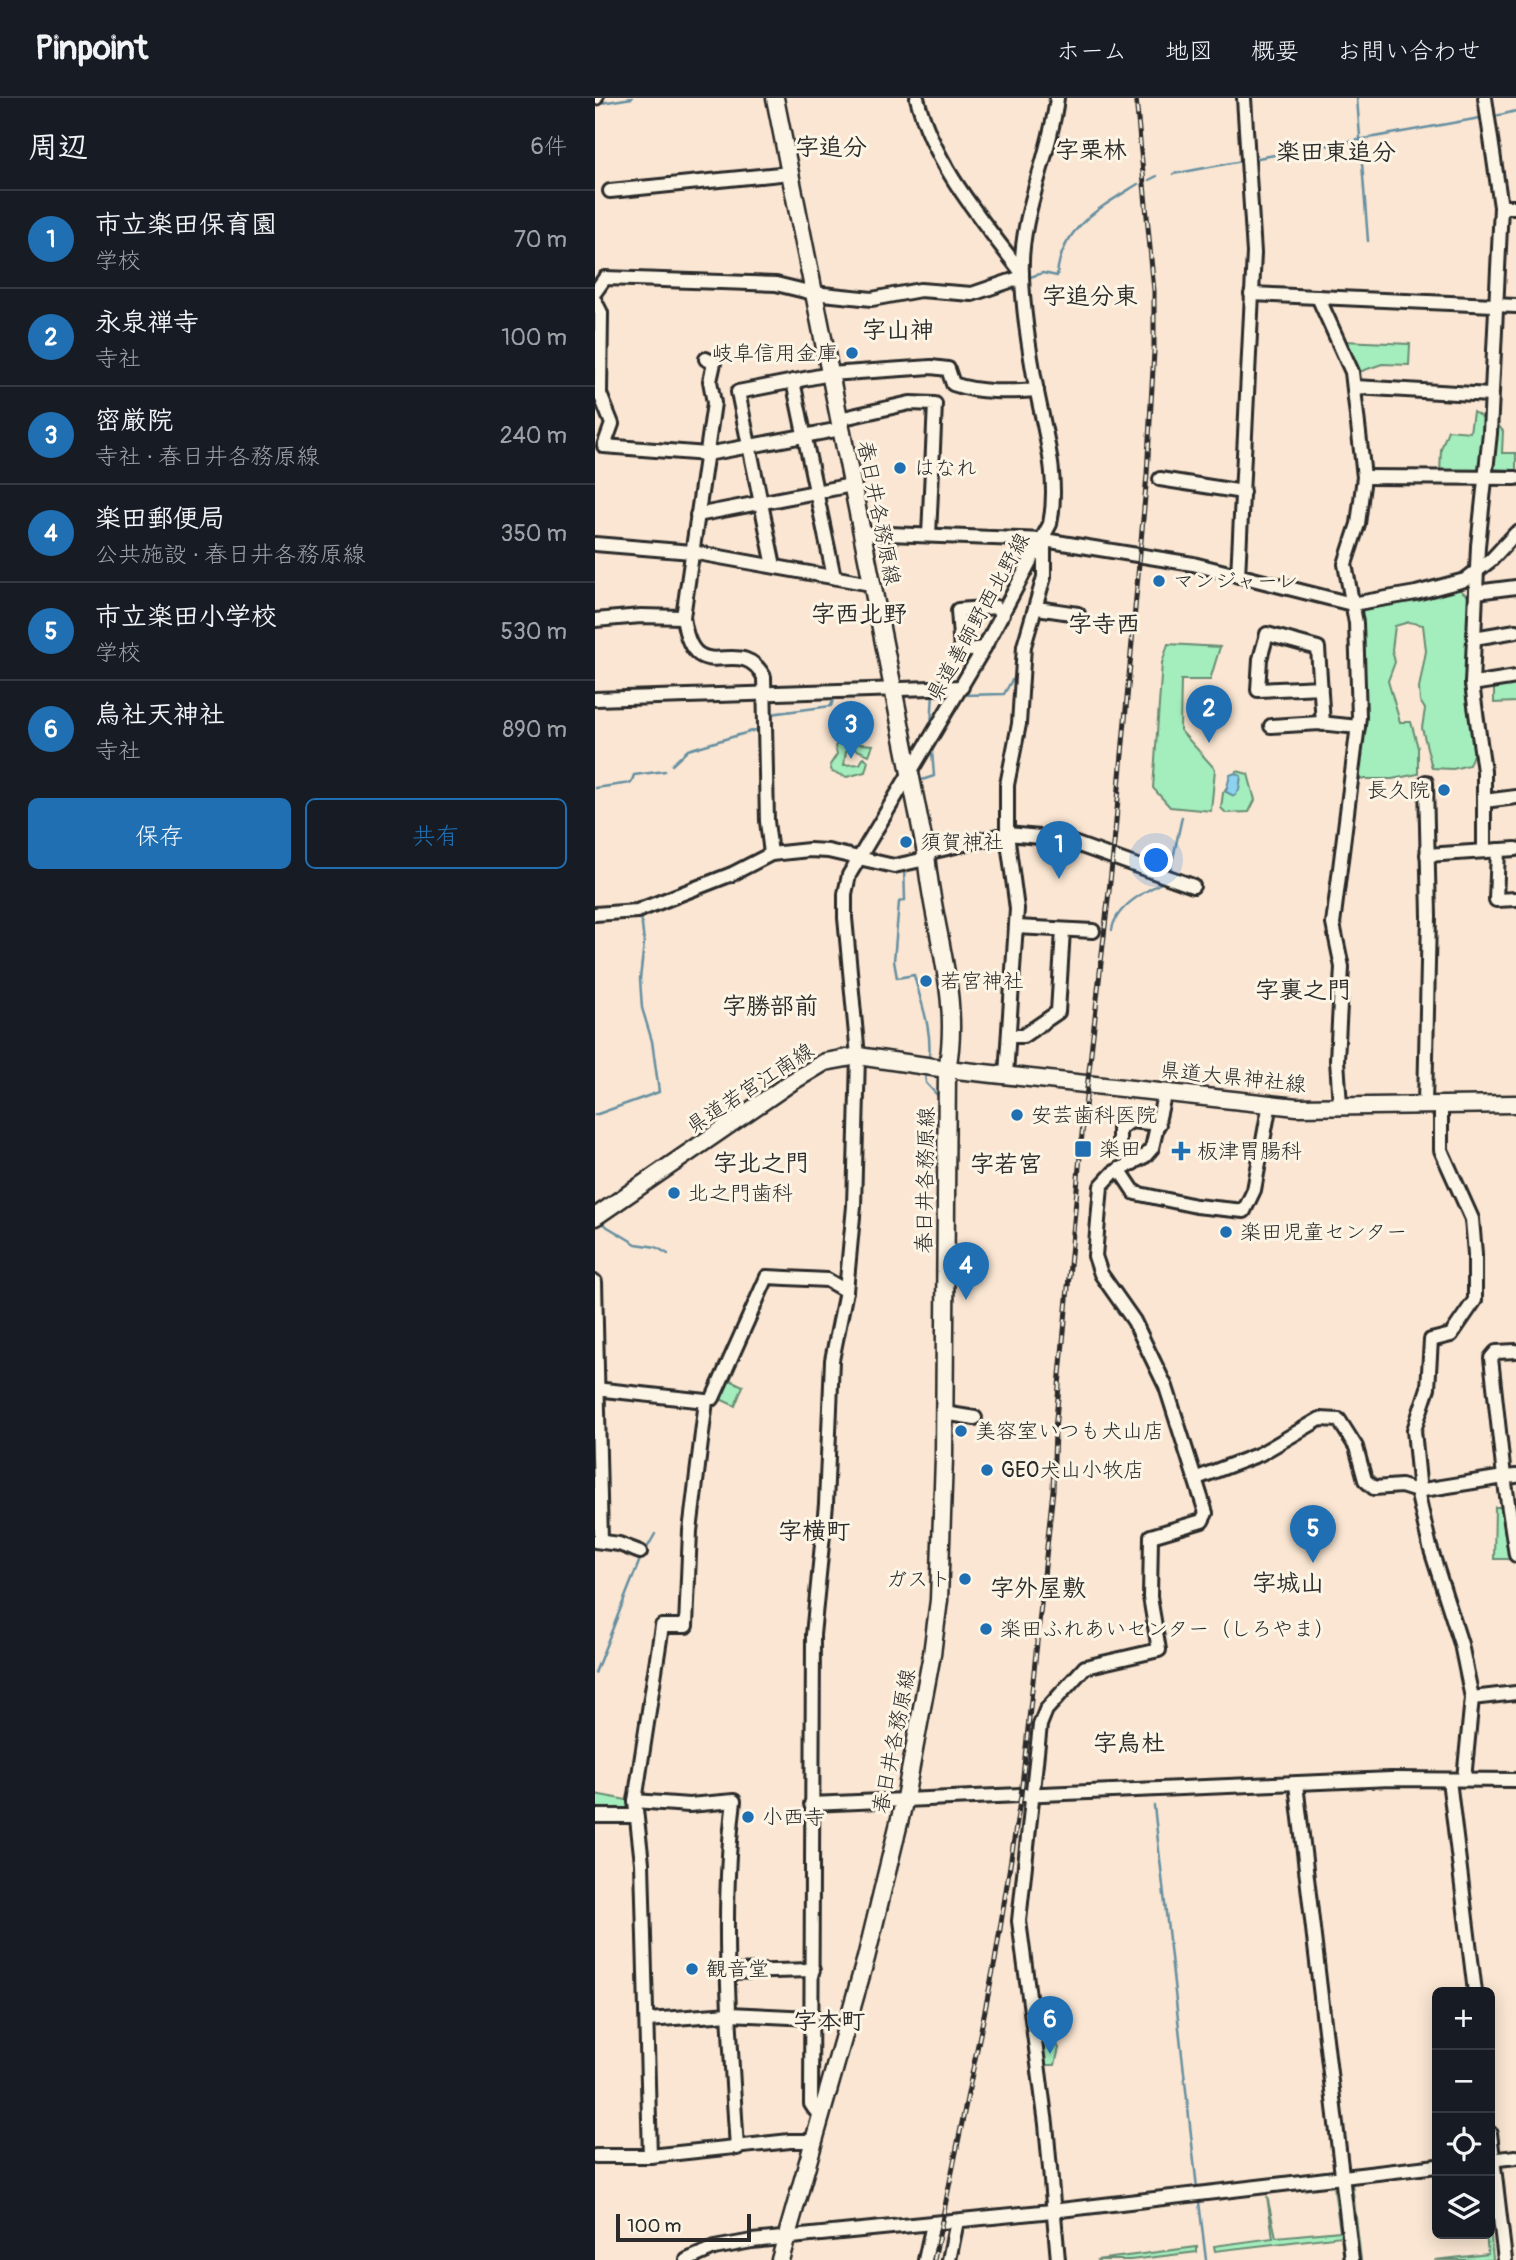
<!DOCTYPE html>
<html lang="ja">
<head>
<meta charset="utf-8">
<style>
	:root { --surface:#171b24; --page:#20242c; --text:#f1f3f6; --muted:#9ea1a6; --line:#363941; --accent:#1f6fb2 }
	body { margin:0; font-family:Pangolin,"Klee One",sans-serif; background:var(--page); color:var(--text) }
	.controls { position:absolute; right:21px; bottom:21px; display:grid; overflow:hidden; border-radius:10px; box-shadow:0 4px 18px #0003 }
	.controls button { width:63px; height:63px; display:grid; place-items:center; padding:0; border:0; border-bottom:2px solid var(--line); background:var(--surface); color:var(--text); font:35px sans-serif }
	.scale { position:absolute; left:21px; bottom:18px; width:135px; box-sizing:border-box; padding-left:7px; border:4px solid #2b2b2b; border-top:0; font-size:19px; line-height:24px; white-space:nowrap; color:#2b2b2b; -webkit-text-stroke:5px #fcf5e5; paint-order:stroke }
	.you { position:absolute; left:562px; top:763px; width:24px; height:24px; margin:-18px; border:5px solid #fff; border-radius:50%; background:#1a73e8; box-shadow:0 0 0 10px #1a73e833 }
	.badge { display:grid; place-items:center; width:46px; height:46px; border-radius:50%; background:var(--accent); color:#fff; font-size:23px; font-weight:700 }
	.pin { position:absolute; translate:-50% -58px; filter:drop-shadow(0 2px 4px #0008) }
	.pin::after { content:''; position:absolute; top:37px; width:24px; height:21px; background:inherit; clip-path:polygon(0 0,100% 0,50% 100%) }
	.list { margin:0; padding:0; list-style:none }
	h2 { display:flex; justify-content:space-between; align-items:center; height:91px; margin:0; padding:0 28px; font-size:30px }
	h2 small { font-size:23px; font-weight:400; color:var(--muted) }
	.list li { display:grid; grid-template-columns:46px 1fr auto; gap:21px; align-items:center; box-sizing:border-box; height:98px; padding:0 28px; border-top:2px solid var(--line) }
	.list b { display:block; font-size:26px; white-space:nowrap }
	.list p { margin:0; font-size:23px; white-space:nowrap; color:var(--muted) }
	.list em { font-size:23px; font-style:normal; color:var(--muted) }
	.actions { display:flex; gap:14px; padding:21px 28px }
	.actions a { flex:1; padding:16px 0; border:2px solid var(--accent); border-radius:10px; text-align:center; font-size:24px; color:var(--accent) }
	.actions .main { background:var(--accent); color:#fff }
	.icon { flex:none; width:38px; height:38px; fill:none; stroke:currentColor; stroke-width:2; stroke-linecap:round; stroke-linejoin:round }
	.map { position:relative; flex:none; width:921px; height:2162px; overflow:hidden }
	header { display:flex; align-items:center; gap:42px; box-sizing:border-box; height:98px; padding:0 35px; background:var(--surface); border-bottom:2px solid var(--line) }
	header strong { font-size:33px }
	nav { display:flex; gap:38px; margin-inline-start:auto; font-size:24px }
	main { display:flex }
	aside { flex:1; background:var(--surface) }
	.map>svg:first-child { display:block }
	.green { fill:#a4edbc; stroke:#688c74; stroke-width:2 }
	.water { fill:#8dd2ef; stroke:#668fa1; stroke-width:2 }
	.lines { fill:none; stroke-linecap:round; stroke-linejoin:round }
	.stream { stroke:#668fa1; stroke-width:2.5 }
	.minor-casing { stroke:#2b2b2b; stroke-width:18 }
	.major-casing { stroke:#2b2b2b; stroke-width:21 }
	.minor { stroke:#fcf5e5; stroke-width:12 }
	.major { stroke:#fcf5e5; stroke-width:16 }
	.rail-casing { stroke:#2b2b2b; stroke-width:5 }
	.rail { stroke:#fcf5e5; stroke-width:2.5; stroke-dasharray:8; stroke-linecap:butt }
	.poi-dot { fill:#1f6fb2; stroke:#fcf5e5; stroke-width:2.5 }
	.labels { text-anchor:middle; stroke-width:6; stroke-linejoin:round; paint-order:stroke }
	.poi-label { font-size:21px; fill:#2b2b2b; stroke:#fcf5e5; text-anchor:start }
	.street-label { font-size:21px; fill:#2b2b2b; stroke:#fcf5e5 }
	.quarter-label { font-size:24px; font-weight:bold; fill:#2b2b2b; stroke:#fcf5e5 }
</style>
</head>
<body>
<header>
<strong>Pinpoint</strong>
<nav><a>ホーム</a><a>地図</a><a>概要</a><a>お問い合わせ</a></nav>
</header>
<main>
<aside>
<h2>周辺<small>6件</small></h2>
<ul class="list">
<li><span class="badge">1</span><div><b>市立楽田保育園</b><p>学校</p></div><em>70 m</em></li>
<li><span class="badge">2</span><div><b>永泉禅寺</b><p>寺社</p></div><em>100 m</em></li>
<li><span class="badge">3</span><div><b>密厳院</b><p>寺社 · 春日井各務原線</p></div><em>240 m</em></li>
<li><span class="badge">4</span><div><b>楽田郵便局</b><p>公共施設 · 春日井各務原線</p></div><em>350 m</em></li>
<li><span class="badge">5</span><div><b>市立楽田小学校</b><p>学校</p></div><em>530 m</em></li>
<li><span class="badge">6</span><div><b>烏社天神社</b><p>寺社</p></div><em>890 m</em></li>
</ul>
<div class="actions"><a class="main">保存</a><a>共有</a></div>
</aside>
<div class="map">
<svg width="921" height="2162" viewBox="0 0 921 2162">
	<rect width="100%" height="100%" fill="#fae6d2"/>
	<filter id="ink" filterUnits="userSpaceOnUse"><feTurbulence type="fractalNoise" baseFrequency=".0143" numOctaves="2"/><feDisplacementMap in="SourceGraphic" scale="14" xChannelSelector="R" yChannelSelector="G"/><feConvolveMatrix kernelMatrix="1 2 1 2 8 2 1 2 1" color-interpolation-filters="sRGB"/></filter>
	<g filter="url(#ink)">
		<g class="green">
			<polygon points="749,243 815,246 814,267 787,266 764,274"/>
			<polygon points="878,314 890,321 884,378 845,377 846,351 853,332 875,334"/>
			<polygon points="902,326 908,333 907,355 921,355 921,372 895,371"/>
			<polygon points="862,489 876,501 882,646 874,667 858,671 837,670 827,630 830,611 825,603 824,590 831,553 828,527 814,524 800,528 797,552 800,564 793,583 805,624 816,624 823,650 823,676 797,681 760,681 764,527 769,508"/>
			<polygon points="573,546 625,549 615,582 586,582 585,632 620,671 616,713 575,709 558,690 567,565"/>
			<polygon points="921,584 921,604 899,605 899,587"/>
			<polygon points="249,640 255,645 278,647 274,657 260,651 251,653 249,667 265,666 269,659 273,663 270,674 252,679 237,674 235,667 242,656 240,648"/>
			<polygon points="642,673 653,676 660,702 654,714 631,715 626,710 628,695"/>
			<polygon points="135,1282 148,1288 140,1308 125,1301"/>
			<polygon points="900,1409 913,1409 918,1461 899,1461"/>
			<polygon points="0,1696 37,1703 34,1714 0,1714"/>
			<polygon points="451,1932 464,1950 460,1967 447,1967 442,1937"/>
			<polygon points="757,2085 766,2162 761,2162 753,2090"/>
			<polygon points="739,2091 744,2091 753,2162 749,2162 746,2138 620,2153 619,2148 678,2140 672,2098 681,2139 745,2133"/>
			<polygon points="895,2128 898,2162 840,2162 893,2156 891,2136 895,2136"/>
			<polygon points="602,2149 602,2154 535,2162 501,2162"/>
		</g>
		<polygon class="water" points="640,675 646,678 644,692 639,698 631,694 635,677"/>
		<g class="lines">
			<g class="stream">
				<polyline points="762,0 773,143"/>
				<polyline points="0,6 37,0"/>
				<polyline points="901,18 921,13"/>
				<polyline points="663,60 885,20"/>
				<polyline points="578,76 647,63"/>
				<polyline points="554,82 562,78"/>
				<path d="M435,179l13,-4 14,3c3,-48 44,-69 81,-92"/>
				<polyline points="368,597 409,596 417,582 423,582"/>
				<polyline points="175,616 236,608 239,599"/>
				<polyline points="336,629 338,594"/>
				<polyline points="77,667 93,652 164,631"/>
				<polyline points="324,683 339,678 337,653"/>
				<polyline points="0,690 36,685 39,677 70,673"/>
				<path d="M309,769l1,33 -6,2 -5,59 3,17 17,-3c7,28 18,53 15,82"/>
				<polyline points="575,774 587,719"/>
				<path d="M517,832c3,-23 33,-39 53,-49"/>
				<polyline points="330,973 331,985 344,999"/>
				<polyline points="0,1017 64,994 57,943 47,910 45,881 49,845 46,818"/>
				<polyline points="1,1127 6,1125 41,1146 61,1149 73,1156"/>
				<polyline points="0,1575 44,1464 60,1436"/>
				<polyline points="559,1708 602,2090"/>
				<polyline points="604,2104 611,2162"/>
			</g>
			<g class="minor-casing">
				<g id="minor">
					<polyline points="0,0 1,0"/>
					<path d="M322,0c17,67 64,121 105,175"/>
					<polyline points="890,0 906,109 895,335 883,448 877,586 889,673 889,703 921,699"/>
					<polyline points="15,93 195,75"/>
					<polyline points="906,109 921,109"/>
					<polyline points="0,194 10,180 181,186 218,195 277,201 325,192 377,196 427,179"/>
					<polyline points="656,196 921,208"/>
					<polyline points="723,199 757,274 769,379 763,426 750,466 761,525 764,619 738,826 747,869 742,962 745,1008"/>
					<polyline points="0,203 6,215 5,296 17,326 9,348 112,356 246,331"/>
					<path d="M111,261l8,4 -4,18 4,22 -31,214c11,78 56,13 81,60l3,144 4,33"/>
					<polyline points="198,283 239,479"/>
					<polyline points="760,289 895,297"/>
					<polyline points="244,321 315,305 340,306 334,437"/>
					<polyline points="769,379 921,380"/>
					<polyline points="565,381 648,394"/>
					<polyline points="102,417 257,387"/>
					<polyline points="267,435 449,442 598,466 757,506 821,495 870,482 896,462 921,435"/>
					<polyline points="0,446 97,454 276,486"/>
					<path d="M179,468l-36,-174 92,-18 101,-7 17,2 5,15c26,9 56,8 84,6"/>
					<polyline points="643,478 659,155 649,0"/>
					<polyline points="881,494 921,489"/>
					<polyline points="442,510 483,516"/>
					<polyline points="0,522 46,518 88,519"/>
					<polyline points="879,540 921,533"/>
					<polyline points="389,550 366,553 363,512 401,509 408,516"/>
					<polyline points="877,586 921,579"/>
					<polyline points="726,589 663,592 665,561 672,536 723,550 728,626"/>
					<polyline points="0,601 367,589"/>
					<polyline points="676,628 725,625 763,629"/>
					<polyline points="889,703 889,753"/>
					<polyline points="903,752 901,802 921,801"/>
					<polyline points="331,755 412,736 467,741 598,788"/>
					<polyline points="832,757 921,751"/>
					<polyline points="0,816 42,813 137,776 176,756 214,752 233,753 299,768 331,761"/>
					<polyline points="421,829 498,833"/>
					<polyline points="415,938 428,938 463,914 468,832"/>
					<polyline points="411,977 422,811 412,736 412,687 424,626 429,548 449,479 449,442"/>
					<polyline points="830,1007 834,818 831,684"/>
					<polyline points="846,1007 846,1052 877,1121 880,1156 880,1202 856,1237 836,1242 833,1290 819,1332 824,1384 822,1393 835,1449 866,1546 877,1600 869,1681"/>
					<polyline points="538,1065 524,1048 524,1031 536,1023 564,1026"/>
					<polyline points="524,1071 540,1095 601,1108 649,1113 659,1092 675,1005"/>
					<polyline points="0,1184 6,1443"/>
					<polyline points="921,1253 901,1254 896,1260 909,1379 921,1378"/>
					<polyline points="0,1291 111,1303 95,1433 91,1528 67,1528 40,1703 47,1765 55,2058"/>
					<polyline points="118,1300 172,1179 232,1182 251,1193"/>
					<polyline points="349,1315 380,1320"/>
					<polyline points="602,1380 665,1356 725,1321 744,1322 761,1349 770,1382 779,1390 806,1388 822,1393 909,1379 921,1457"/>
					<polyline points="0,1443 24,1446 45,1454"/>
					<polyline points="877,1600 921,1595"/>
					<polyline points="854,1682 880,1894"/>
					<polyline points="701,1686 757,2162"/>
					<path d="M40,1703l54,4 45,-4c-14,110 -4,236 3,347"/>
					<polyline points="216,1706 796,1681 921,1682"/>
					<polyline points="0,1718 40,1718"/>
					<polyline points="135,1874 218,1872"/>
					<polyline points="53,1922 134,1916 216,1920"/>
					<path d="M228,2013l-8,-1 -4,-6 2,-469 13,-131 6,-144 14,-69 8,-85 4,-150 -13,-138v-24l4,-19 135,-227 66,-124c9,-45 -4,-87 -13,-132 -7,-37 -14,-78 -15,-116 -3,-61 28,-118 35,-178"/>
					<polyline points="895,2035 910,2162"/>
					<polyline points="0,2058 55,2058 195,2043 219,2043"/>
					<polyline points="895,2062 921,2059"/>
					<polyline points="92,2162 119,2150 157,2143 457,2113 842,2068"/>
					<polyline points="330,2162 338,2126"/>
					<polyline points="354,2162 362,2123"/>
					<polyline points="463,2162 451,2026 424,1823 445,1627 451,1612 490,1569 564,1552 555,1499 556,1438 607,1423 611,1415 571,1289 539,1223 506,1176 500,1158 506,1088 518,1075 550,1058 557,1050 570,993"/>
				</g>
			</g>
			<g class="major-casing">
				<g id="major">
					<path d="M180,0l151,755c5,71 36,143 21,216l-3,389 -5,142 -7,54 -27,144 -39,160 -86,302"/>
					<polyline points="0,1119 195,985 230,964 263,958 352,971 702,1009 921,1006"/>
				</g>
			</g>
			<use href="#minor" class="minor"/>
			<use href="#major" class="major"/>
			<g class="rail-casing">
				<polyline id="rail" points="339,2162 400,1863 426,1697 458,1392 460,1332 487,1036 518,757 552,376 559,253 559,193 541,0"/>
			</g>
			<use href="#rail" class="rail"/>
		</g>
	</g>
	<g class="poi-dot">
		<circle cx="257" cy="255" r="7"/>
		<circle cx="305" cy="370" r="7"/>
		<circle cx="564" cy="483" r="7"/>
		<circle cx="849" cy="692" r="7"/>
		<circle cx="311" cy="744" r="7"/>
		<circle cx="331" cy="883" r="7"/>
		<circle cx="422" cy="1017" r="7"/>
		<rect x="479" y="1042" width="18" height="18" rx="3.5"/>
		<path d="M582.5 1042.5h7v7h7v7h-7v7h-7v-7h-7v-7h7z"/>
		<circle cx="79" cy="1095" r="7"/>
		<circle cx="631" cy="1134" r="7"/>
		<circle cx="366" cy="1333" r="7"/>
		<circle cx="392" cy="1372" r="7"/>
		<circle cx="370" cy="1481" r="7"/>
		<circle cx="391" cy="1531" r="7"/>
		<circle cx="153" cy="1719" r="7"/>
		<circle cx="97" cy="1871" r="7"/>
	</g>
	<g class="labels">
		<g class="poi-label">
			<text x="243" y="262" text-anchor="end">岐阜信用金庫</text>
			<text x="319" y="377">はなれ</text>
			<text x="578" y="490">マンジャーレ</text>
			<text x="835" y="699" text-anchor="end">長久院</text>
			<text x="325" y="751">須賀神社</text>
			<text x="345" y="890">若宮神社</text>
			<text x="436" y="1024">安芸歯科医院</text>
			<text x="504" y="1058">楽田</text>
			<text x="602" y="1060">板津胃腸科</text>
			<text x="93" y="1102">北之門歯科</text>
			<text x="645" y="1141">楽田児童センター</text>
			<text x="380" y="1340">美容室いつも犬山店</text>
			<text x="406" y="1379">GEO犬山小牧店</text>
			<text x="356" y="1488" text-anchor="end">ガスト</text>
			<text x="405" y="1538">楽田ふれあいセンター（しろやま）</text>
			<text x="167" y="1726">小西寺</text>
			<text x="111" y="1878">観音堂</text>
		</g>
		<g class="street-label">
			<text transform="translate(284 415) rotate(79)" y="7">春日井各務原線</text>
			<text transform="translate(383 519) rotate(-61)" y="7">県道善師野西北野線</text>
			<text transform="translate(638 979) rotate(6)" y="7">県道大県神社線</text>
			<text transform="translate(155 990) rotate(-33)" y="7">県道若宮江南線</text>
			<text transform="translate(330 1082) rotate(-89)" y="7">春日井各務原線</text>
			<text transform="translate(299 1643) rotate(-79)" y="7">春日井各務原線</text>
		</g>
		<g class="quarter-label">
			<text x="236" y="57">字追分</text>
			<text x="496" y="60">字栗林</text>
			<text x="741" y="62">楽田東追分</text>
			<text x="495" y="206">字追分東</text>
			<text x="303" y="240">字山神</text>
			<text x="264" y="524">字西北野</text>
			<text x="509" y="534">字寺西</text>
			<text x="708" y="900">字裏之門</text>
			<text x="175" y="916">字勝部前</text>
			<text x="166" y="1073">字北之門</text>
			<text x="411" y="1074">字若宮</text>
			<text x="219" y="1441">字横町</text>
			<text x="693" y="1493">字城山</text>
			<text x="443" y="1498">字外屋敷</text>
			<text x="534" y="1653">字烏杜</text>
			<text x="234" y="1931">字本町</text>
		</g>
	</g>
</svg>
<div class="controls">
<button>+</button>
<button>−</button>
<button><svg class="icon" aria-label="locate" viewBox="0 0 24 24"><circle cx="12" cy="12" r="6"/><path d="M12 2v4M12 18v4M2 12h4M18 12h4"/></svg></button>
<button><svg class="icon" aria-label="layers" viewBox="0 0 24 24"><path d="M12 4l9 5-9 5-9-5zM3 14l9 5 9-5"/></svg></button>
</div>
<div class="scale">100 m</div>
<div class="you"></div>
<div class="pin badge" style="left:464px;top:781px">1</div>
<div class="pin badge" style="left:614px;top:645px">2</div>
<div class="pin badge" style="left:256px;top:661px">3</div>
<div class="pin badge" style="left:371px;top:1202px">4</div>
<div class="pin badge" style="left:718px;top:1465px">5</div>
<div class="pin badge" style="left:455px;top:1956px">6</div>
</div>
</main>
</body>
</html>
